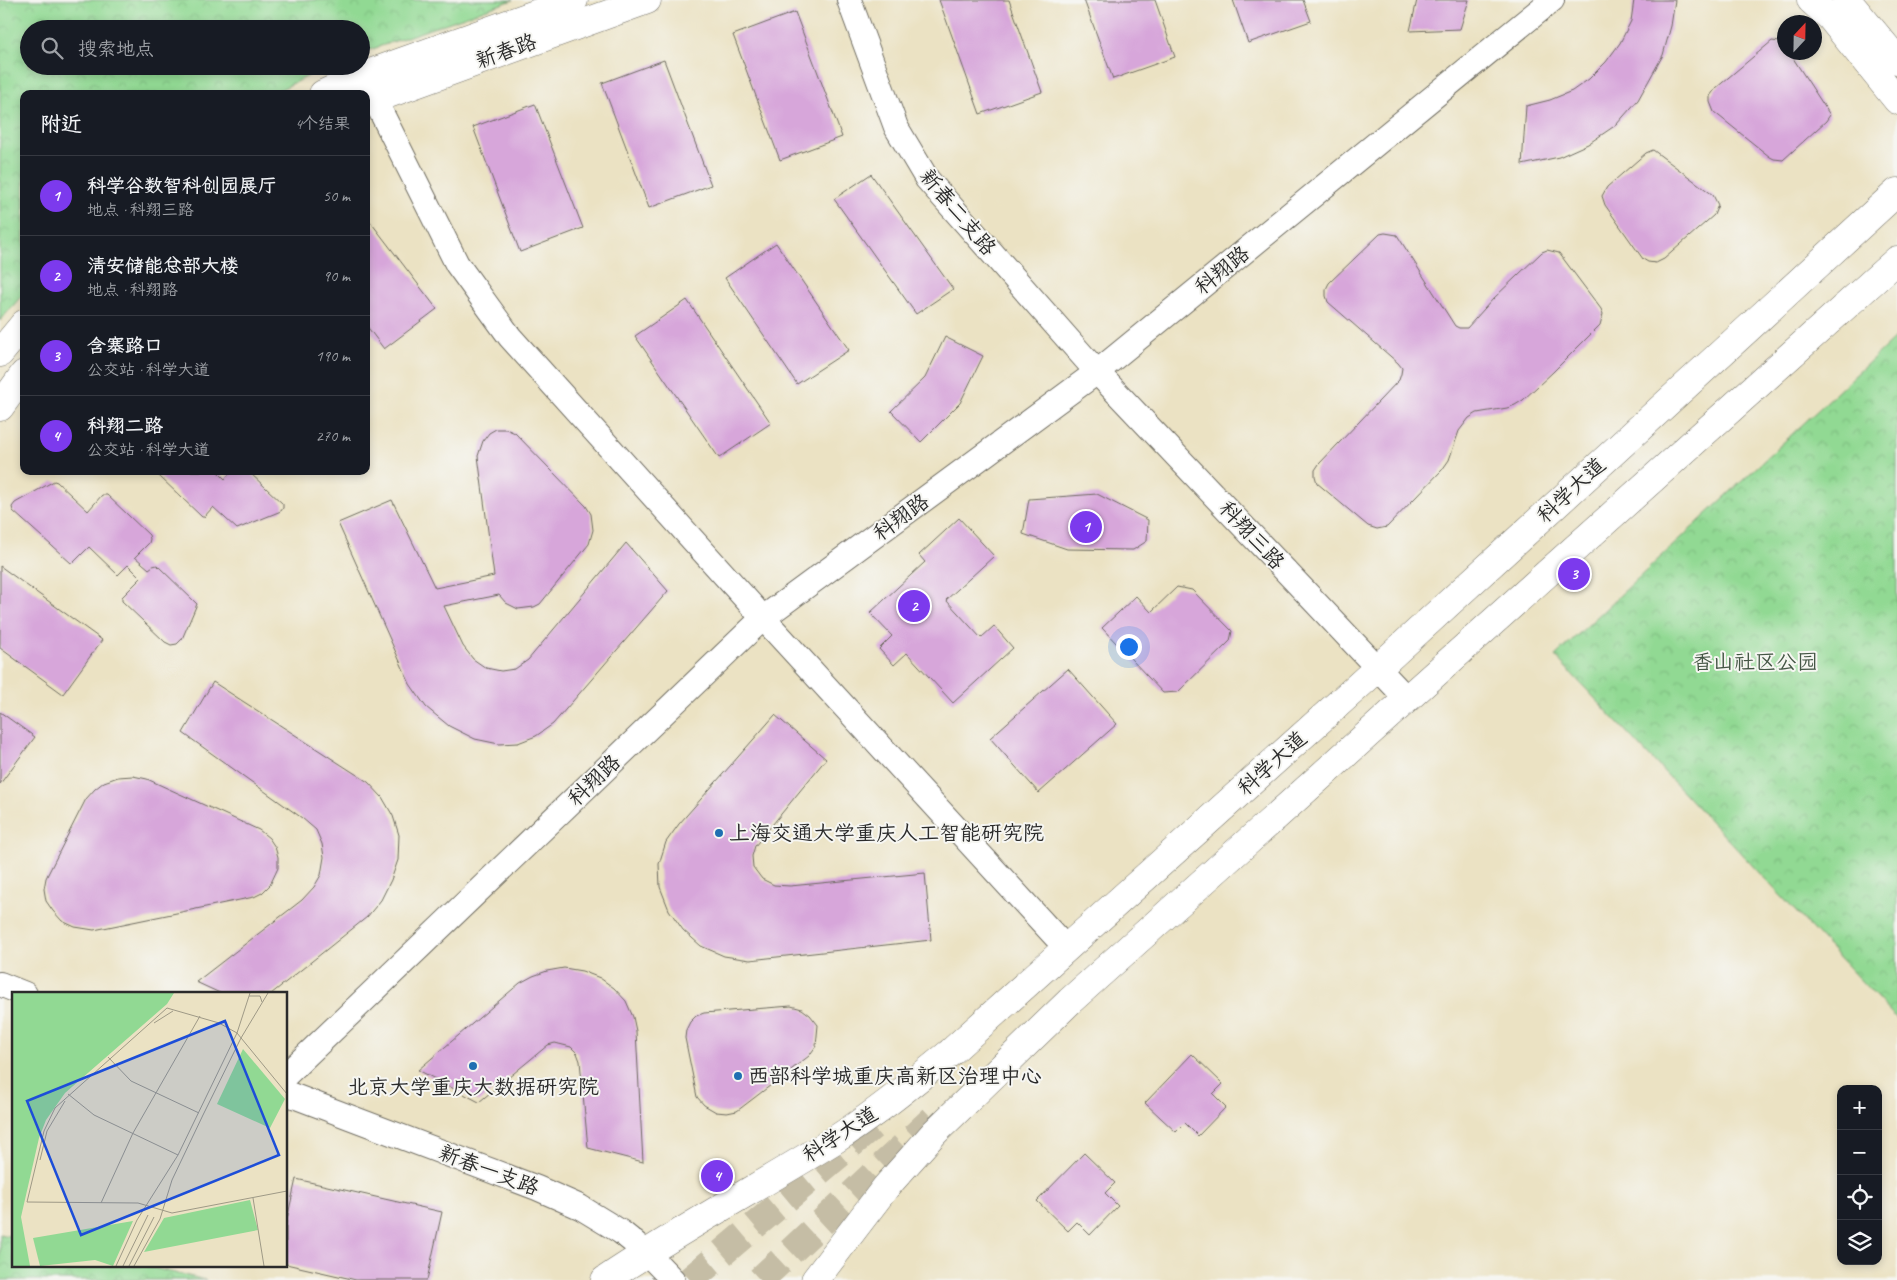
<!DOCTYPE html>
<html lang="zh">
<head>
<meta charset="utf-8">
<style>
	:root { --surface:#171b24; --page:#242831; --text:#f1f3f6; --muted:#9ea1a6; --line:#363941; --accent:#7c3aed }
	body { margin:0; font-family:Caveat,"LXGW WenKai TC",sans-serif; background:var(--page); color:var(--text) }
	.controls { position:absolute; right:15px; bottom:15px; display:grid; overflow:hidden; border-radius:10px; box-shadow:0 2px 8px #0003 }
	.controls button { width:45px; height:45px; display:grid; place-items:center; padding:0; border:0; border-bottom:1px solid var(--line); background:var(--surface); color:var(--text); font:25px sans-serif }
	.compass { position:absolute; left:1777px; top:15px; width:45px; height:45px; border-radius:50%; background:var(--surface); box-shadow:0 2px 8px #0003; rotate:22deg }
	.you { position:absolute; left:1128px; top:646px; width:18px; height:18px; margin:-12px; border:4px solid #fff; border-radius:50%; background:#1a73e8; box-shadow:0 0 0 8px #1a73e833 }
	.badge { display:grid; place-items:center; width:32px; height:32px; border-radius:50%; background:var(--accent); color:#fff; font-size:16px; font-weight:700 }
	.pin { position:absolute; translate:-50% -50%; border:2px solid #fff; box-shadow:0 1px 5px #0006 }
	.list { margin:0; padding:0; list-style:none }
	h2 { display:flex; justify-content:space-between; align-items:center; height:65px; margin:0; padding:0 20px; font-size:21px }
	h2 small { font-size:16px; font-weight:400; color:var(--muted) }
	.list li { display:grid; grid-template-columns:32px 1fr auto; gap:15px; align-items:center; box-sizing:border-box; height:80px; padding:0 20px; border-top:1px solid var(--line) }
	.list b { display:block; font-size:19px; white-space:nowrap }
	.list p { margin:0; font-size:16px; white-space:nowrap; color:var(--muted) }
	.list em { font-size:16px; font-style:normal; color:var(--muted) }
	.icon { flex:none; width:28px; height:28px; fill:none; stroke:currentColor; stroke-width:2; stroke-linecap:round; stroke-linejoin:round }
	.map { position:relative; flex:none; width:1897px; height:1280px; overflow:hidden }
	.search { position:absolute; background:var(--surface); box-shadow:0 2px 8px #0003; left:20px; top:20px; width:350px; height:55px; display:flex; align-items:center; gap:12px; box-sizing:border-box; padding:0 18px; border-radius:28px; color:var(--muted); font-size:19px }
	.panel { position:absolute; background:var(--surface); box-shadow:0 2px 8px #0003; left:20px; top:90px; width:350px; height:385px; border-radius:10px }
	.map>svg:first-child { display:block }
	.park { fill:url(#park-crowns); stroke:#5e825f }
	.building { fill:#d7a6da }
	.lines { fill:none; stroke-linecap:round; stroke-linejoin:round }
	.highway-tunnel { stroke:#c5bda5; stroke-width:28; stroke-dasharray:28 14; stroke-linecap:butt }
	.minor-casing { stroke:#6e6b60; stroke-width:26 }
	.major-casing { stroke:#6e6b60; stroke-width:29 }
	.minor { stroke:#fff; stroke-width:24 }
	.major { stroke:#fff; stroke-width:28 }
	.poi-dot { fill:#1f6fb2; stroke:#f6f6f2; stroke-width:2 }
	.labels { text-anchor:middle; stroke-width:4; stroke-linejoin:round; paint-order:stroke }
	.street-label { font-size:21px; fill:#2b2b2b; stroke:#f6f6f2 }
	.park-label { font-size:21px; fill:#445645; stroke:#f6f6f2 }
	.poi-label { font-size:21px; fill:#2b2b2b; stroke:#f6f6f2; text-anchor:start }
	.inset-road { fill:none; stroke:#9e9986; stroke-width:1 }
	.view { fill:#1d4ed8; fill-opacity:0.15; stroke:#1d4ed8; stroke-width:2.5 }
	.inset-edge { fill:none; stroke:#2b2b2b; stroke-width:2.5 }
</style>
</head>
<body>
<div class="map">
<svg width="1897" height="1280" viewBox="0 0 1897 1280">
	<defs>
		<pattern id="park-crowns" width="20" height="18" patternUnits="userSpaceOnUse" patternTransform="scale(1.25)"><rect width="20" height="18" fill="#91d993"/><path d="M2 6a3 3 0 1 1 6 0M12 15a3 3 0 1 1 6 0" fill="none" stroke="#7dba7f"/></pattern>
	</defs>
	<rect width="100%" height="100%" fill="#f6f6f2"/>
	<filter id="ink" filterUnits="userSpaceOnUse"><feTurbulence type="fractalNoise" baseFrequency=".02" numOctaves="2"/><feDisplacementMap in="SourceGraphic" scale="10" xChannelSelector="R" yChannelSelector="G"/><feConvolveMatrix kernelMatrix="1 2 1 2 8 2 1 2 1" color-interpolation-filters="sRGB"/></filter>
	<filter id="wash" filterUnits="userSpaceOnUse"><feTurbulence type="fractalNoise" baseFrequency=".0096" numOctaves="4" result="noise"/><feDisplacementMap in="SourceGraphic" scale="20" xChannelSelector="R" yChannelSelector="G"/><feGaussianBlur stdDeviation="1.12" result="paint"/><feColorMatrix in="noise" values="0 0 0 0 0 0 0 0 0 0 0 0 0 0 0 0 0 1.4 0 .05"/><feComposite in="paint" operator="in"/></filter>
	<g filter="url(#wash)">
		<rect width="100%" height="100%" fill="#ebe2c3"/>
		<g class="park">
			<polygon points="0,0 513,0 361,53 361,29 29,29 29,66 329,66 271,94 24,94 24,293 0,321"/>
			<polygon points="1897,336 1897,1019 1555,656"/>
			<polygon points="0,1234 14,1237 14,1266 144,1266 206,1280 0,1280"/>
		</g>
		<g id="blocks">
			<g class="building">
				<polygon points="939,0 1009,0 1042,92 980,114"/>
				<polygon points="1084,0 1155,0 1175,57 1113,79"/>
				<polygon points="1233,0 1303,0 1311,21 1248,43"/>
				<polygon points="1417,0 1469,0 1460,29 1410,31"/>
				<polygon points="1634,0 1675,0 1671,26 1663,55 1638,100 1616,125 1588,144 1559,157 1522,165 1526,106 1550,100 1572,91 1589,79 1606,62 1620,43 1631,21"/>
				<polygon points="795,12 842,137 780,160 733,35"/>
				<polygon points="1772,41 1780,42 1784,45 1784,52 1789,52 1830,115 1826,121 1783,160 1774,159 1770,157 1714,112 1710,102 1710,96 1716,88"/>
				<polygon points="664,60 711,185 649,208 602,83"/>
				<polygon points="535,104 583,228 520,252 473,127"/>
				<polygon points="1653,150 1713,195 1718,205 1714,215 1664,259 1656,263 1648,262 1643,259 1605,205 1602,196 1607,187 1646,153"/>
				<polygon points="871,174 953,289 916,314 834,199"/>
				<polygon points="366,216 437,309 384,349 366,325"/>
				<polygon points="1385,233 1397,235 1455,326 1459,328 1467,328 1493,299 1542,252 1547,250 1559,253 1601,309 1603,314 1600,325 1553,372 1523,400 1515,405 1507,408 1477,413 1469,418 1459,431 1449,460 1442,470 1387,527 1377,529 1368,526 1317,483 1315,476 1315,470 1319,464 1399,380 1401,374 1402,368 1398,363 1328,302 1326,296 1326,289 1329,283 1380,234"/>
				<polygon points="776,243 849,350 797,384 725,278"/>
				<polygon points="687,300 771,423 719,458 635,336"/>
				<polygon points="945,337 983,356 960,403 921,442 891,411 925,378"/>
				<polygon points="496,429 506,429 515,433 586,506 591,514 593,530 589,544 540,604 534,607 518,609 506,603 499,595 444,606 463,646 473,659 486,668 501,671 515,669 528,660 626,543 668,591 553,724 536,736 518,743 499,744 475,739 449,726 426,707 410,684 338,523 392,500 435,588 494,576 478,456 483,441 489,433"/>
				<polygon points="161,471 217,471 225,479 232,471 248,471 283,504 283,508 281,511 237,529 213,507 204,517 202,517 159,476"/>
				<polygon points="54,481 57,482 88,511 102,495 107,495 149,535 150,539 149,543 135,557 149,569 153,566 157,565 197,604 182,639 177,644 171,645 165,642 122,601 122,597 141,578 128,565 118,575 89,547 74,562 71,563 13,511 12,507 15,503"/>
				<polygon points="1097,494 1148,520 1147,541 1133,550 1067,549 1023,534 1029,499"/>
				<polygon points="959,518 994,556 946,600 981,638 994,626 1013,648 953,703 907,653 894,665 879,649 892,636 870,613 925,562 919,555"/>
				<polygon points="0,566 102,640 63,694 0,648"/>
				<polygon points="1177,587 1192,590 1232,631 1230,641 1178,692 1163,693 1102,628 1136,596 1151,612"/>
				<polygon points="1068,669 1117,724 1039,793 990,738"/>
				<polygon points="213,682 368,782 382,797 393,816 399,835 398,860 391,880 381,900 367,917 271,994 222,994 196,982 302,900 314,887 321,875 324,857 322,844 316,830 302,818 183,733"/>
				<polygon points="0,712 35,737 0,784"/>
				<polygon points="775,715 826,759 755,846 752,856 753,867 762,879 774,885 790,886 925,873 931,940 750,960 724,956 701,946 683,930 669,910 660,887 659,864 666,842 679,824"/>
				<polygon points="133,776 147,779 259,830 269,838 275,847 278,857 278,868 270,885 262,893 254,897 94,930 75,927 62,921 53,911 46,901 44,889 46,878 86,799 95,789 104,782 118,777"/>
				<polygon points="564,968 582,971 600,978 614,988 626,1001 633,1017 636,1031 643,1162 588,1148 580,1061 577,1053 571,1047 555,1043 548,1045 479,1102 418,1070 520,983 533,976 547,971"/>
				<polygon points="791,1006 802,1009 810,1015 818,1025 816,1046 809,1056 737,1111 727,1113 716,1112 704,1105 697,1097 685,1038 686,1030 690,1022 696,1016 704,1013"/>
				<polygon points="1192,1054 1223,1084 1213,1094 1226,1107 1198,1136 1185,1123 1176,1132 1145,1103"/>
				<polygon points="1084,1153 1115,1183 1105,1193 1118,1206 1090,1235 1077,1222 1068,1231 1037,1201"/>
				<polygon points="296,1179 442,1212 427,1280 356,1280 286,1264 286,1224"/>
			</g>
		</g>
	</g>
	<g filter="url(#ink)">
		<use href="#blocks" fill-opacity="0" stroke="#6e6b60" stroke-width="1"/>
		<g class="lines">
			<g class="highway-tunnel">
				<polyline points="690,1280 874,1125"/>
				<polyline points="760,1280 933,1119"/>
			</g>
			<g class="minor-casing">
				<g id="minor">
					<polyline points="849,0 896,127 927,179 1097,372 1407,699"/>
					<polyline points="366,82 457,264 510,337 763,618 1067,949"/>
					<polyline points="0,984 25,994"/>
					<polyline points="286,1075 763,618 1097,372 1552,0"/>
					<polyline points="286,1093 537,1188 580,1207 621,1232 646,1252 673,1280"/>
				</g>
			</g>
			<g class="major-casing">
				<g id="major">
					<polyline points="1811,0 1830,17 1897,100"/>
					<polyline points="1847,0 1897,60"/>
					<polyline points="323,94 362,76 574,0"/>
					<polyline points="366,102 647,0"/>
					<polyline points="0,353 24,324"/>
					<polyline points="0,407 24,374"/>
					<path d="M605,1280c74,-50 152,-92 228,-139 41,-26 80,-58 118,-89l427,-384 519,-476"/>
					<polyline points="815,1280 886,1187 935,1132 1070,1001 1897,260"/>
				</g>
			</g>
			<use href="#minor" class="minor"/>
			<use href="#major" class="major"/>
		</g>
	</g>
	<g class="poi-dot">
		<circle cx="719" cy="833" r="5"/>
		<circle cx="473" cy="1066" r="5"/>
		<circle cx="738" cy="1076" r="5"/>
	</g>
	<g class="labels">
		<g class="street-label">
			<text transform="translate(506 51) rotate(-20)" y="7">新春路</text>
			<text transform="translate(958 212) rotate(50)" y="7">新春二支路</text>
			<text transform="translate(1222 270) rotate(-39)" y="7">科翔路</text>
			<text transform="translate(1571 490) rotate(-43)" y="7">科学大道</text>
			<text transform="translate(901 517) rotate(-36)" y="7">科翔路</text>
			<text transform="translate(1252 535) rotate(47)" y="7">科翔三路</text>
			<text transform="translate(1272 763) rotate(-42)" y="7">科学大道</text>
			<text transform="translate(594 780) rotate(-44)" y="7">科翔路</text>
			<text transform="translate(840 1134) rotate(-33)" y="7">科学大道</text>
			<text transform="translate(489 1170) rotate(21)" y="7">新春一支路</text>
		</g>
		<g class="park-label">
			<text x="1755" y="669">香山社区公园</text>
		</g>
		<g class="poi-label">
			<text x="729" y="840">上海交通大学重庆人工智能研究院</text>
			<text x="748" y="1083">西部科学城重庆高新区治理中心</text>
			<text x="473" y="1094" text-anchor="middle">北京大学重庆大数据研究院</text>
		</g>
	</g>
	<g transform="translate(12 992)">
		<rect width="275" height="275" fill="#ebe2c3"/>
		<path d="M0,1h162l-7,11 -102,89 -19,27 -7,18 -18,79 9,49h-18zM231,57l42,50 -15,29 -53,-24zM238,208l8,30 -114,22 20,-34zM121,229l-20,45 -18,-6 -55,6 -7,-28z" fill="#91d993"/>
		<path class="inset-road" d="M237,4h11l2,6M142,31l19,-12M96,65l23,24 68,32M56,102l26,21 84,40M28,168l7,-29 18,-30M241,206l11,68M15,210l111,1 34,10 115,-22M15,210l17,-71 11,-23 112,-100 52,15 18,10 50,61M89,211l32,-70 67,-117M104,274l21,-46 41,-65 59,-122 13,-40M111,274l25,-51M117,274l25,-49M122,274l26,-47 12,-39 31,-65 38,-77 27,-45"/>
		<path class="view" d="M213,29l54,134 -198,80 -54,-134z"/>
		<rect width="275" height="275" class="inset-edge"/>
	</g>
</svg>
<div class="controls">
<button>+</button>
<button>−</button>
<button><svg class="icon" aria-label="locate" viewBox="0 0 24 24"><circle cx="12" cy="12" r="6"/><path d="M12 2v4M12 18v4M2 12h4M18 12h4"/></svg></button>
<button><svg class="icon" aria-label="layers" viewBox="0 0 24 24"><path d="M12 4l9 5-9 5-9-5zM3 14l9 5 9-5"/></svg></button>
</div>
<svg class="compass" viewBox="-18 -18 36 36"><path d="M0-13l5 13h-10z" fill="#e53935"/><path d="M0 13l5-13h-10z" fill="#9ea1a6"/></svg>
<div class="you"></div>
<div class="pin badge" style="left:1086px;top:527px">1</div>
<div class="pin badge" style="left:914px;top:606px">2</div>
<div class="pin badge" style="left:1574px;top:574px">3</div>
<div class="pin badge" style="left:717px;top:1176px">4</div>
<div class="search"><svg class="icon" aria-label="search" viewBox="0 0 24 24"><circle cx="10" cy="10" r="6"/><path d="M15 15l6 6"/></svg>搜索地点</div>
<section class="panel">
<h2>附近<small>4个结果</small></h2>
<ul class="list">
<li><span class="badge">1</span><div><b>科学谷数智科创园展厅</b><p>地点 · 科翔三路</p></div><em>50 m</em></li>
<li><span class="badge">2</span><div><b>清安储能总部大楼</b><p>地点 · 科翔路</p></div><em>90 m</em></li>
<li><span class="badge">3</span><div><b>含寨路口</b><p>公交站 · 科学大道</p></div><em>190 m</em></li>
<li><span class="badge">4</span><div><b>科翔二路</b><p>公交站 · 科学大道</p></div><em>270 m</em></li>
</ul>
</section>
</div>
</body>
</html>
